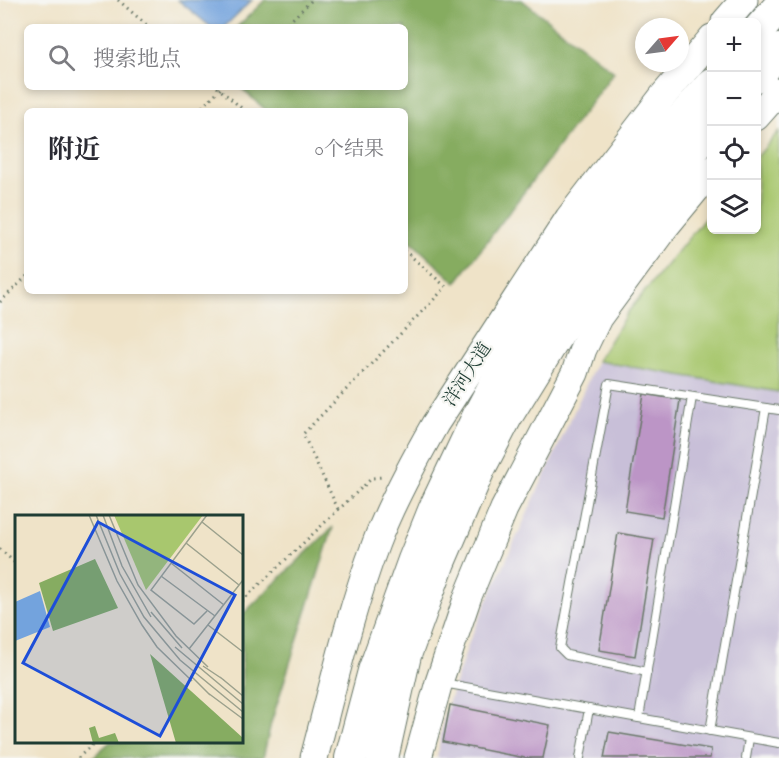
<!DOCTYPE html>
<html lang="zh">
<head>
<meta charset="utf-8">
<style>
	:root { --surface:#fff; --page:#f7f7f7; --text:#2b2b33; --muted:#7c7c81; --line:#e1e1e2 }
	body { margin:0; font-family:"IM FELL English","Noto Serif SC",serif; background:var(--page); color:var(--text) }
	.controls { position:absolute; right:18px; top:18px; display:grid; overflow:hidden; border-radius:9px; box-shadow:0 3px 9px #0003 }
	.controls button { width:54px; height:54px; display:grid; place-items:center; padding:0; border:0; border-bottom:2px solid var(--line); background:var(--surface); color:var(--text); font:30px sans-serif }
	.compass { position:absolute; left:635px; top:18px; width:54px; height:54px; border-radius:50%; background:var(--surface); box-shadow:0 3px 9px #0003; rotate:62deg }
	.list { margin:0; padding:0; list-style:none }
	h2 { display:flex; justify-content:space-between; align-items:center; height:78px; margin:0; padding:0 24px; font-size:26px }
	h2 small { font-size:20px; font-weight:400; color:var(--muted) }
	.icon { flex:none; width:33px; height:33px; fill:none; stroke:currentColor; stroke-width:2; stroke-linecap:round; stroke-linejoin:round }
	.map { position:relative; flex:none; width:779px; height:758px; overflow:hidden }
	.search { position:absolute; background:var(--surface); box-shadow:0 3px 9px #0003; left:24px; top:24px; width:384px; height:66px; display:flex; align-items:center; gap:15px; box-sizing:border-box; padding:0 21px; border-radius:9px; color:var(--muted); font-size:22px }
	.panel { position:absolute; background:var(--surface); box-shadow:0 3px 9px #0003; left:24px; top:108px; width:384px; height:186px; border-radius:9px }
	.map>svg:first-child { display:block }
	.industrial { fill:#c8bfd8 }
	.green { fill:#a8c76e; stroke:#648251; stroke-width:1.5 }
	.forest { fill:#86ac61; stroke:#52744a; stroke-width:1.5 }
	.water { fill:#73a3dd; stroke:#497088; stroke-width:1.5 }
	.building { fill:#bc95c6 }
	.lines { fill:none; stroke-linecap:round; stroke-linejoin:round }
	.lane-casing { stroke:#687768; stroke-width:10 }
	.primary-casing { stroke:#687768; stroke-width:29 }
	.highway-casing { stroke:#687768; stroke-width:34 }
	.path { stroke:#687768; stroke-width:3; stroke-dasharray:1.5 4.5; stroke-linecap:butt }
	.lane { stroke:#fff; stroke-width:8 }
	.primary { stroke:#fff; stroke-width:27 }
	.highway { stroke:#fff; stroke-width:32 }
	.labels { text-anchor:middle; stroke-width:4.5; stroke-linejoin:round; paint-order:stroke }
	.street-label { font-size:18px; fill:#1f3d34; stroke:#f6f6f2 }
	.inset-road { fill:none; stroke:#9ca18d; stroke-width:1.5 }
	.view { fill:#1d4ed8; fill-opacity:0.15; stroke:#1d4ed8; stroke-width:3 }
	.inset-edge { fill:none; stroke:#1f3d34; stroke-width:3 }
</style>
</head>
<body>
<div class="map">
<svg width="779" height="758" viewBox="0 0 779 758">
	<rect width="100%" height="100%" fill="#f6f6f2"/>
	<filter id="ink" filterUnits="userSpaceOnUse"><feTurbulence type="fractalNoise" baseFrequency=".0167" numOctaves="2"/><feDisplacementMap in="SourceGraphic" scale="12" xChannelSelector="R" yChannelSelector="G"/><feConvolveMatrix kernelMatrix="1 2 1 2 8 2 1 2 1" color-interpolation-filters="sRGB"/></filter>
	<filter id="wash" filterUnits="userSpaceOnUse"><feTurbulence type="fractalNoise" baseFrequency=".008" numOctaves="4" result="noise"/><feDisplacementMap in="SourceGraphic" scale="24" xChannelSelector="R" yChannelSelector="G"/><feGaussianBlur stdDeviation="1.35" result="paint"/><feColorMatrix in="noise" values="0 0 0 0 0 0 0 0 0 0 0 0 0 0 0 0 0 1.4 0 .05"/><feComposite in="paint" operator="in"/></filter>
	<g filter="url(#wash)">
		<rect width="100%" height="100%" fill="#efe3c8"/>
		<polygon class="industrial" points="779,131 779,758 437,758 444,716 470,639 597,361 627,313 711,211 712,230 756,230 757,157"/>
		<polygon class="green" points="779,131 779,392 597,361 627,313 711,211 712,230 756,230 757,157"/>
		<g class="forest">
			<polygon points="265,0 522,0 614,72 456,283 405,236 405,111 267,111 240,87 405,87 405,27 237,27"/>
			<polygon points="333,527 271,723 263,758 92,758 110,742 242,742 242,615"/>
		</g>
		<polygon class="water" points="178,0 252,0 224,27 211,27"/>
		<g id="blocks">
			<g class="building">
				<polygon points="644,394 680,400 662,517 625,511"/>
				<polygon points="618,533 654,539 635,656 599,650"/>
				<polygon points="450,705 550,725 543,758 525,758 443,742"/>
				<polygon points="609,732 711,749 710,758 604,758"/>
			</g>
		</g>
	</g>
	<g filter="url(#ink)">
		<use href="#blocks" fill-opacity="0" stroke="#687768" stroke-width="1.5"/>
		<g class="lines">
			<g class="lane-casing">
				<g id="lane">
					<polyline points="647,672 567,655 560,648 609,384 779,410"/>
					<polyline points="443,683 779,743"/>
					<polyline points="639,718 692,397"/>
					<polyline points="710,731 766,408"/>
					<polyline points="580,758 589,709"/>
					<polyline points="746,758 749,738"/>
				</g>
			</g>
			<g class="primary-casing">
				<g id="primary">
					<polyline points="725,22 744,0"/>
					<polyline points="756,117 779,91"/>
					<path d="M314,758c19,-72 36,-146 62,-215 15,-40 38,-82 59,-119l134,-206 94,-122 49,-58"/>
					<polyline points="418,758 439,682 468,596 504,509 575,373 583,349 598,318 665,227 712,170"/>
				</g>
			</g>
			<g class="highway-casing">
				<g id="highway">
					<polyline points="756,33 779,7"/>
					<polyline points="756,76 779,50"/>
					<polyline points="351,758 374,671 414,560 435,508 478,417 512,353 557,282 606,215 654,151 712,84"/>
					<polyline points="382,758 405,655 439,562 479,469 507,415 564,323 646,205 712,127"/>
				</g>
			</g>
			<g class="path">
				<polyline points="118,0 149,27"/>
				<polyline points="284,27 312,0"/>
				<polyline points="217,87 245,111"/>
				<polyline points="198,111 222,87"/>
				<polyline points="0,302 27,276"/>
				<polyline points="338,509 303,434 446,287 405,251"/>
				<polyline points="0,549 16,564"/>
				<polyline points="242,601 372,478 383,477"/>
				<polyline points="78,758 95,742"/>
			</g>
			<use href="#lane" class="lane"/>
			<use href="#primary" class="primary"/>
			<use href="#highway" class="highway"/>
		</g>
	</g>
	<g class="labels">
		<g class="street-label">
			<text transform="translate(467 374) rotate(-57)" y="6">洋河大道</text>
		</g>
	</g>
	<g transform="translate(15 515)">
		<rect width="228" height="228" fill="#efe3c8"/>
		<path d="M99,0h89l-57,75z" fill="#a8c76e"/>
		<path d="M80,44l23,49 -65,23 -14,-48zM135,139l93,84v5h-67zM80,211l4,12 16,-5 4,10h-26l-4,-15z" fill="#86ac61"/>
		<path d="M25,76l10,36 -35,14v-39z" fill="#73a3dd"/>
		<path class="inset-road" d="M74,0l28,66 25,44 15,22 35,34M81,0l24,59 24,43 36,43 63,52M88,0l19,51 29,51M94,0l29,70 38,51 32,31M192,0l-56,75 43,34 13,-13M187,7l41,33M171,28l53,42M156,48l53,42M146,61l54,40M136,97l31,36M193,110l35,27M160,132l68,57M174,134l54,-69M188,151l21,14M176,161l19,19M205,162l23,19M193,178l35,26"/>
		<path class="view" d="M83,7l137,73 -75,141 -137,-73z"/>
		<rect width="228" height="228" class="inset-edge"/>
	</g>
</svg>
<div class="controls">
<button>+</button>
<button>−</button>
<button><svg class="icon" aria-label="locate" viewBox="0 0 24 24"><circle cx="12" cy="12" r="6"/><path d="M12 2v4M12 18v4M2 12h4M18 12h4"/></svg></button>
<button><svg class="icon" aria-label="layers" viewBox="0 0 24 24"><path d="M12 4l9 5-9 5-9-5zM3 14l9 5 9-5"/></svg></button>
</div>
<svg class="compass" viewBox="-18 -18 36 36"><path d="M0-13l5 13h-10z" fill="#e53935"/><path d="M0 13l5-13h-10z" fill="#7c7c81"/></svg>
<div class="search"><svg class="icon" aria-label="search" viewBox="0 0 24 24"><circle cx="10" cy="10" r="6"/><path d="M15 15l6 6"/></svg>搜索地点</div>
<section class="panel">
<h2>附近<small>0个结果</small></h2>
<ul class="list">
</ul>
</section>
</div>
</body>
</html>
